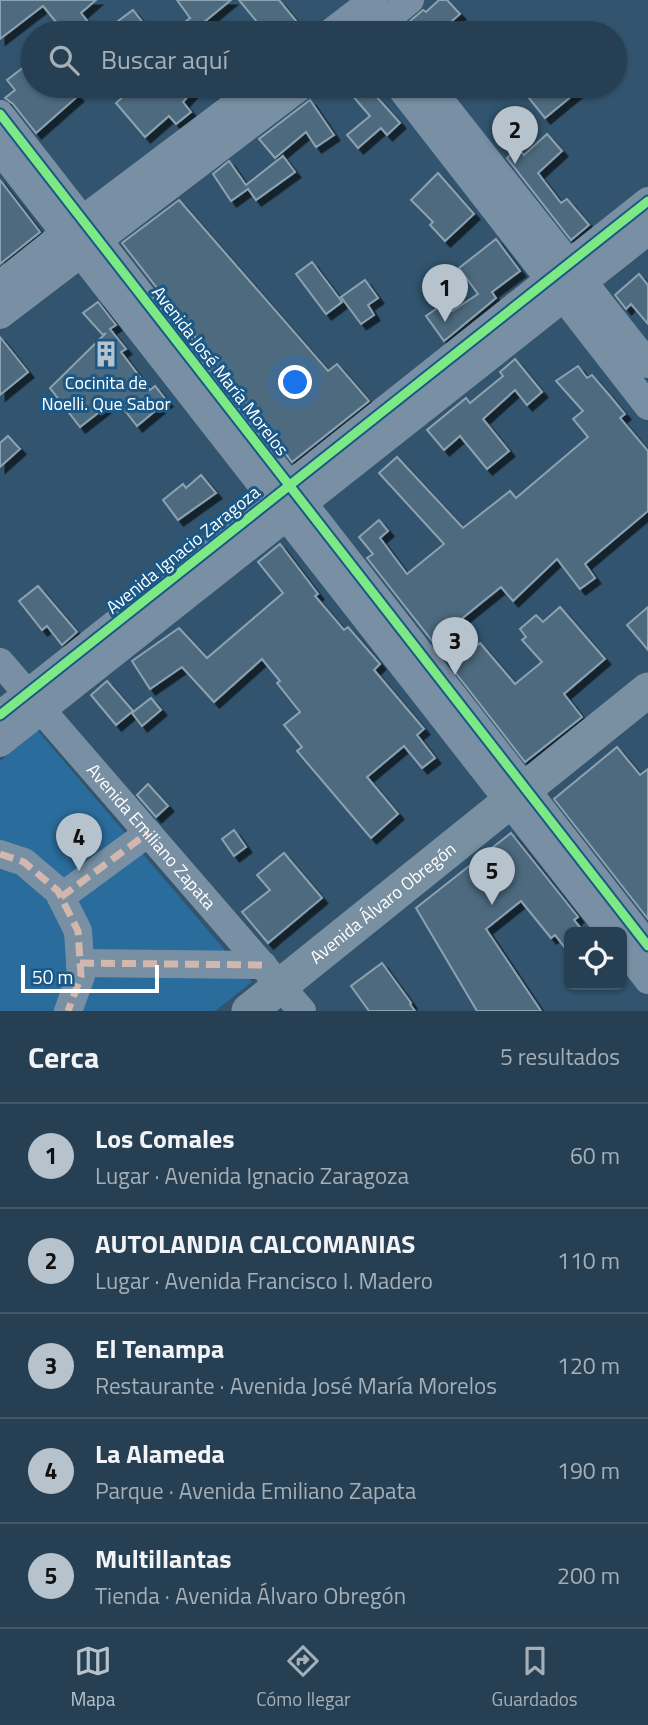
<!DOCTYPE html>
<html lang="es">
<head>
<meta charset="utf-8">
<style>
	:root { --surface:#263f52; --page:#324a5c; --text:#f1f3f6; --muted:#a4afb8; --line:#425869; --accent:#b7c3cc }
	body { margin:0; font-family:"Titillium Web",sans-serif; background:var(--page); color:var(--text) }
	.controls { position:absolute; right:21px; bottom:21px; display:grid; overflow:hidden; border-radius:10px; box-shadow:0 2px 5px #0004 }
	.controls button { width:63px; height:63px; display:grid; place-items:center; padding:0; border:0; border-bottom:2px solid var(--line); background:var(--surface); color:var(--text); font:35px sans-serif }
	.scale { position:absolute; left:21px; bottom:18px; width:138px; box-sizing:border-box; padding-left:7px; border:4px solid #fff; border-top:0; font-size:19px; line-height:24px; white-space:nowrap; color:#fff; -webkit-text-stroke:5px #195887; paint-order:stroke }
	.you { position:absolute; left:296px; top:383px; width:24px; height:24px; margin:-18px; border:5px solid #fff; border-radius:50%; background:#1a73e8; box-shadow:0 0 0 10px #1a73e833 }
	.badge { display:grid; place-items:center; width:46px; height:46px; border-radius:50%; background:var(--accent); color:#111; font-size:23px; font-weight:700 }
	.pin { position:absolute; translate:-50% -58px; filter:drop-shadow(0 2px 4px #0008) }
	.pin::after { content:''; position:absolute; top:37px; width:24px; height:21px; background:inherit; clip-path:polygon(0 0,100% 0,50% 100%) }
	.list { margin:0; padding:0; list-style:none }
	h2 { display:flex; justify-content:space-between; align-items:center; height:91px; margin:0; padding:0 28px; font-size:30px }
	h2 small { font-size:23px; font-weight:400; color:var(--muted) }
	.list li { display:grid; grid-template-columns:46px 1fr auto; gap:21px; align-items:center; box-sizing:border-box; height:105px; padding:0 28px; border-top:2px solid var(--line) }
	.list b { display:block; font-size:26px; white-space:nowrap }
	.list p { margin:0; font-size:23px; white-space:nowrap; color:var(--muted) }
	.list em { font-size:23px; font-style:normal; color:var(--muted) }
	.icon { flex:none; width:38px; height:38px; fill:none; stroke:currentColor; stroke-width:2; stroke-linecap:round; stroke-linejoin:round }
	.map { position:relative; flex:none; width:648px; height:1011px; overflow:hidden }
	.search { position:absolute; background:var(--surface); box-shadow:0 2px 5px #0004; left:21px; right:21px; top:21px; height:77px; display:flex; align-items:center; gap:18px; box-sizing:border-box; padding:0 24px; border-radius:38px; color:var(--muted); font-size:26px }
	.sheet { height:616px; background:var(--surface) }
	nav { display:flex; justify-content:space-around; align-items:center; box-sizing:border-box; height:98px; border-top:2px solid var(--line); background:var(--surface); font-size:19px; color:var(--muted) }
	nav a { display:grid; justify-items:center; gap:4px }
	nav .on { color:var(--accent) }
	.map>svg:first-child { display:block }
	.green { fill:#2a6d9d }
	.building { fill:#4e6a7e; stroke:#8ca2b1; stroke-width:2; filter:url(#shadow) }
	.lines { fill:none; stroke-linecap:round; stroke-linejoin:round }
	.minor { stroke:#7990a4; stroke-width:28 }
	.major { stroke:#7890a1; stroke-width:35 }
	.quiet { stroke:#d1b7ad; stroke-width:7; stroke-dasharray:14 7; stroke-linecap:butt }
	.cycleway-casing { stroke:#195887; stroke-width:13 }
	.cycleway { stroke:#7ce984; stroke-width:9 }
	.labels { text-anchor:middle; stroke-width:6; stroke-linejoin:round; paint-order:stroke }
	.street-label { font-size:18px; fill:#fff; stroke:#195887 }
	.poi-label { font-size:18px; fill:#fff; stroke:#195887 }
</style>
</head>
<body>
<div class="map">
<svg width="648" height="1011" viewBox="0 0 648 1011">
	<defs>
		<filter id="shadow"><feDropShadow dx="5.5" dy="5.5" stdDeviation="0" flood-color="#0009"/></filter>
	</defs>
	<rect width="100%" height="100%" fill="#32546e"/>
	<polygon class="green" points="38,731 252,982 215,1011 0,1011 0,761"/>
	<g class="building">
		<polygon points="0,0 96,0 81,13 97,33 65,33 43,6 0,39"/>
		<polygon points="177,0 231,0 203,23 211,33 171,33 190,18"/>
		<polygon points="239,0 279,0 306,33 266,33"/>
		<polygon points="439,0 447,0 460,14 438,33 396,33 423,10 426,12"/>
		<polygon points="133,10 151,33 102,33"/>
		<polygon points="33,60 33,86 69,86 78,96 36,133 13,104 5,98 15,90 7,80"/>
		<polygon points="135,86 197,86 183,102 191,112 176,124 169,116 145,137 116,103"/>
		<polygon points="344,86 367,86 400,123 387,135 381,128 358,148 347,135 370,116"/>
		<polygon points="542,86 584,86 545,118 528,97"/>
		<polygon points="310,100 334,135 316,147 306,132 275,158 259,139"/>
		<polygon points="547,134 562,151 538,173 561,203 567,199 589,225 571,240 507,158 517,148 524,155"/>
		<polygon points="283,156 295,172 256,200 248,189 231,201 213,174 229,161 246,185"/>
		<polygon points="438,173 474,214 445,241 430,225 433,222 411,200"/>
		<polygon points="0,180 40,232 0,264"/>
		<polygon points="179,200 328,371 337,364 369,401 292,462 122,243"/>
		<polygon points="496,239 520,271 492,292 496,298 444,341 426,316 446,302 452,311 478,294 459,268"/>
		<polygon points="312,262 342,302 326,314 296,274"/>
		<polygon points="639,274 648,285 648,324 631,304 626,309 615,295"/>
		<polygon points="365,280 378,298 368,305 374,315 361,324 341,297"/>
		<polygon points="98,302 116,325 110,329 126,349 121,352 150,390 155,386 167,401 137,426 116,399 80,427 50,388 106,333 103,335 83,313"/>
		<polygon points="0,337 28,372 0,395"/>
		<polygon points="515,359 542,392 527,405 515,390 483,419 509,451 487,469 460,436 444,450 427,430 466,398 470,403 503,376 500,372"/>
		<polygon points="578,366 587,378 592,375 610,396 625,414 620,418 648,451 648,511 585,564 595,578 580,589 557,559 513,601 501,587 433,642 367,558 373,554 359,537 379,520 388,531 380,538 407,574 444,544 379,473 397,457 463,528 510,491 516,498 588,437 573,419 583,411 556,381"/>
		<polygon points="8,436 20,449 0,467 0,443"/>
		<polygon points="201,475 216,493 178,520 163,500 183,484 186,488"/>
		<polygon points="280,544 318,594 315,596 344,630 348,627 380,664 374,670 424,729 417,735 435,758 422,768 404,746 367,777 398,814 371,838 297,751 302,747 284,725 300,712 277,683 280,681 262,659 214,702 182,667 150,689 132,661 179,628 207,658 283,593 258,562"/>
		<polygon points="38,586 77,632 62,645 47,626 42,630 19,601"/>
		<polygon points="560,607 605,659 564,694 582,717 525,762 451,667 480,643 515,684 542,662 522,640 526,637 520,629 536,615 543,622"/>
		<polygon points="648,607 648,650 627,625"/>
		<polygon points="107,681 133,711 116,725 91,695"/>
		<polygon points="151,698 161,710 142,726 132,713"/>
		<polygon points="617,747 640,775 648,769 648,919 554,799"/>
		<polygon points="148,784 168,806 156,817 137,795"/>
		<polygon points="234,830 246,847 234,856 222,839"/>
		<polygon points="511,833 578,917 574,920 584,932 569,932 569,953 555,935 551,938 521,901 486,929 541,1011 477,1011 416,908"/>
		<polygon points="284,853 322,898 268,943 242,912 270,890 257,875"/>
		<polygon points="382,963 411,1003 410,1004 415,1011 369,1011 351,986"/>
	</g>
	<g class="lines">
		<g class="minor">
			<polyline points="330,33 373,0"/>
			<polyline points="370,33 410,0"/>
			<polyline points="399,86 648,406"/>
			<polyline points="429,86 648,364"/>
			<polyline points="0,114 648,946"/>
			<polyline points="0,150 611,932"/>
			<polyline points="0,285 65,233 260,86"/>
			<polyline points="0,315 301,86"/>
			<path id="s1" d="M0,662l302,349"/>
			<polyline points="0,715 648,201"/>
			<polyline points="0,743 648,231"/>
			<polyline points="0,854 24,862 58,891 78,931 81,976 68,1011"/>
			<polyline points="61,897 148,833"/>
			<polyline points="622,946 648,980"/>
			<polyline points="80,963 263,965"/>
		</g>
		<path class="major" id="s2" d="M249,1011l399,-321"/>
		<g class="quiet">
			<polyline points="0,854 24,862 58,891 78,931 81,976 68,1011"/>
			<polyline points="61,897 148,833"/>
			<polyline points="80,963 263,965"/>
		</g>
		<g class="cycleway-casing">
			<g id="cycleway">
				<polyline points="0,114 648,946"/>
				<polyline points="0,715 648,201"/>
			</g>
		</g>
		<use href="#cycleway" class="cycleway"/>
	</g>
	<defs>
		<g id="building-bare" transform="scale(2.1)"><path d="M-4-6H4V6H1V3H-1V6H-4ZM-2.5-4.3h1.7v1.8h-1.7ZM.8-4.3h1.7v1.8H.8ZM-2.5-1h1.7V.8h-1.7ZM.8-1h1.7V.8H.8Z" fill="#b7c3cc" stroke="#195887" stroke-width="2.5" paint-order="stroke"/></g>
	</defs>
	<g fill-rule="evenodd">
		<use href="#building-bare" x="106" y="354"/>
	</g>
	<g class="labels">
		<g class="street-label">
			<text transform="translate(220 371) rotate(52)" y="6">Avenida José María Morelos</text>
			<text transform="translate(183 550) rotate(-39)" y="6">Avenida Ignacio Zaragoza</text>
			<text dy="6" stroke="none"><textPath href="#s1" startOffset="231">Avenida Emiliano Zapata</textPath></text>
			<text dy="6" stroke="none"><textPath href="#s2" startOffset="172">Avenida Álvaro Obregón</textPath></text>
		</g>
		<g class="poi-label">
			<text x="106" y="389">Cocinita de<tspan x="106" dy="21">Noelli. Que Sabor</tspan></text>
		</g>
	</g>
</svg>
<div class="controls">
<button><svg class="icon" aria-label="locate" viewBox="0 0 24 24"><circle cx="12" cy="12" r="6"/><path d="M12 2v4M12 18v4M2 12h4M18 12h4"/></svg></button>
</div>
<div class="scale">50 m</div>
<div class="you"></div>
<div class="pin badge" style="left:445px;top:322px">1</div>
<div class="pin badge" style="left:515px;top:164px">2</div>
<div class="pin badge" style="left:455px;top:675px">3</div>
<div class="pin badge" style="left:79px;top:871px">4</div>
<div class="pin badge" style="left:492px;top:905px">5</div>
<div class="search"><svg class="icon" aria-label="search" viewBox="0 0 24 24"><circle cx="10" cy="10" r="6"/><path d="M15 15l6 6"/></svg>Buscar aquí</div>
</div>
<section class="sheet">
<h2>Cerca<small>5 resultados</small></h2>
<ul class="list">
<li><span class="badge">1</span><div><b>Los Comales</b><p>Lugar · Avenida Ignacio Zaragoza</p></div><em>60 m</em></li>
<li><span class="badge">2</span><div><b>AUTOLANDIA CALCOMANIAS</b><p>Lugar · Avenida Francisco I. Madero</p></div><em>110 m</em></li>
<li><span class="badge">3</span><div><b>El Tenampa</b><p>Restaurante · Avenida José María Morelos</p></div><em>120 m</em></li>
<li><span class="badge">4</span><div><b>La Alameda</b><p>Parque · Avenida Emiliano Zapata</p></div><em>190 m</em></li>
<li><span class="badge">5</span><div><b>Multillantas</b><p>Tienda · Avenida Álvaro Obregón</p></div><em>200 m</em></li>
</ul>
</section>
<nav>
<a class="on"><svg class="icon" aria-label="map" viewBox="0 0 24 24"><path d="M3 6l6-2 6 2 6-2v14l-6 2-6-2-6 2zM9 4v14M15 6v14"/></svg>Mapa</a>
<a><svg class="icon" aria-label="directions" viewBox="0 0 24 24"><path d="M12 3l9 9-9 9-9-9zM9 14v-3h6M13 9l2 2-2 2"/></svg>Cómo llegar</a>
<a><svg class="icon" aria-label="saved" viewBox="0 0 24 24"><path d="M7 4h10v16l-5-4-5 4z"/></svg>Guardados</a>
</nav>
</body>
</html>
